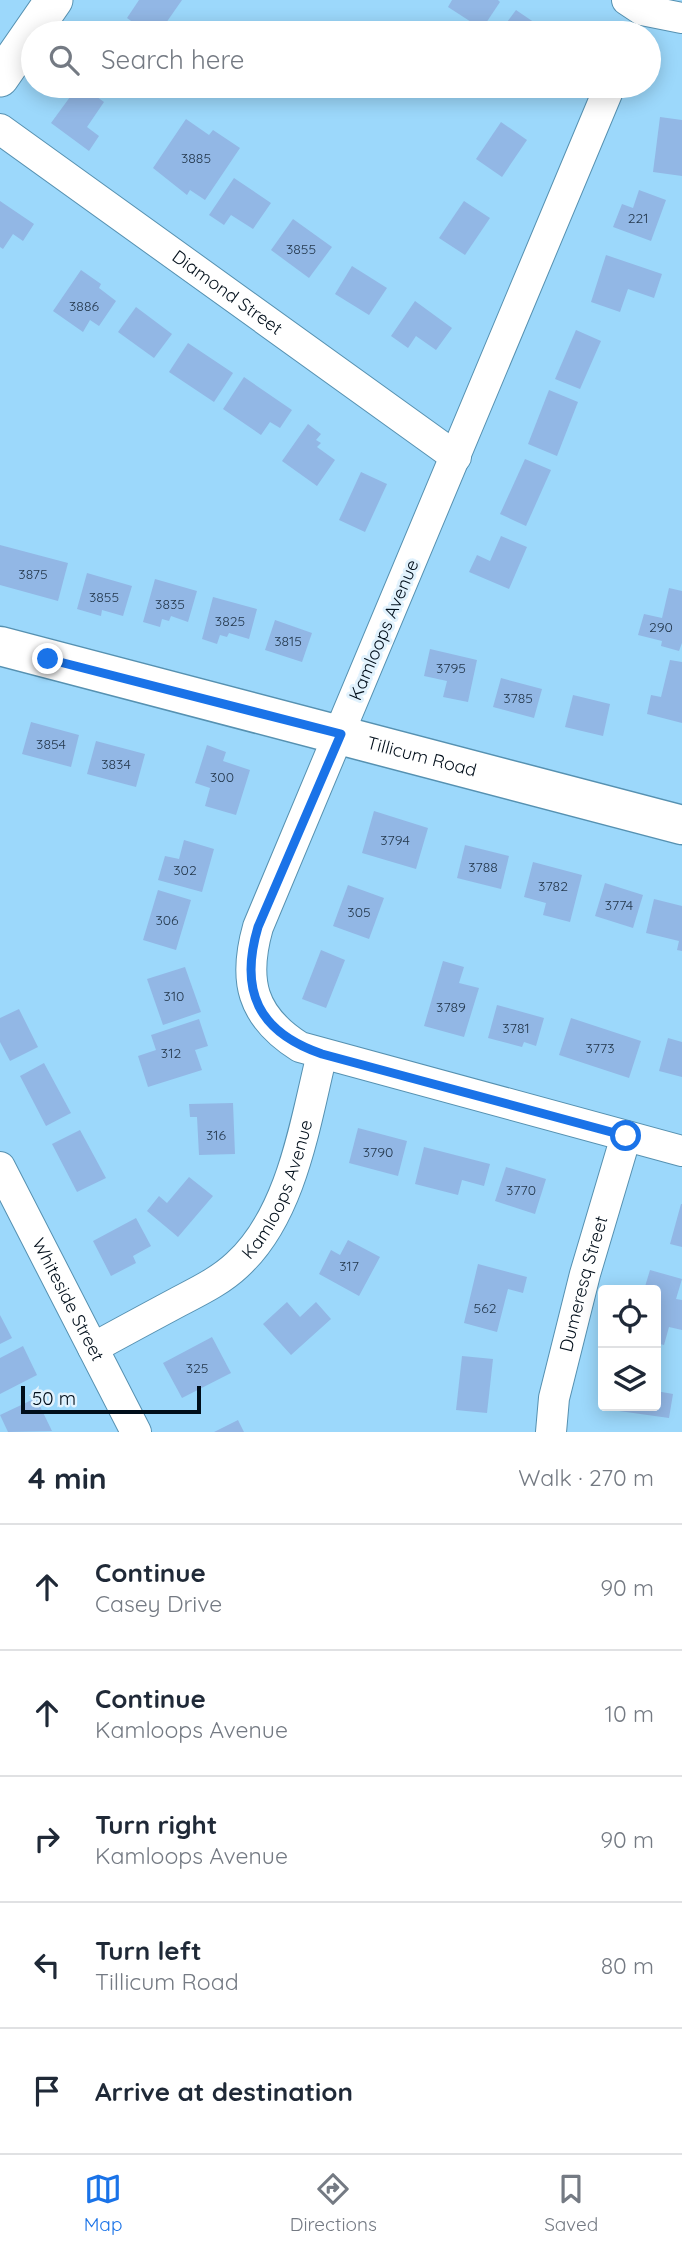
<!DOCTYPE html>
<html lang="en">
<head>
<meta charset="utf-8">
<style>
	:root { --surface:#fff; --page:#f2f2f3; --text:#1f2937; --muted:#747a83; --line:#e0e1e3; --accent:#1a73e8 }
	body { margin:0; font-family:Quicksand,sans-serif; background:var(--page); color:var(--text) }
	.controls { position:absolute; right:21px; bottom:21px; display:grid; overflow:hidden; border-radius:7px; box-shadow:0 4px 18px #0003 }
	.controls button { width:63px; height:63px; display:grid; place-items:center; padding:0; border:0; border-bottom:2px solid var(--line); background:var(--surface); color:var(--text); font:35px sans-serif }
	.scale { position:absolute; left:21px; bottom:18px; width:180px; box-sizing:border-box; padding-left:7px; border:4px solid #000e1a; border-top:0; font-size:19px; line-height:24px; white-space:nowrap; color:#000e1a; -webkit-text-stroke:5px #e1f2fd; paint-order:stroke }
	.stop { position:absolute; width:21px; height:21px; margin:-16px; border:5px solid #1a73e8; border-radius:50%; background:#fff }
	.stop.end { background:#1a73e8; border-color:#fff; box-shadow:0 2px 7px #0008 }
	.list { margin:0; padding:0; list-style:none }
	h2 { display:flex; justify-content:space-between; align-items:center; height:91px; margin:0; padding:0 28px; font-size:30px }
	h2 small { font-size:23px; font-weight:400; color:var(--muted) }
	.list li { display:grid; grid-template-columns:46px 1fr auto; gap:21px; align-items:center; box-sizing:border-box; height:126px; padding:0 28px; border-top:2px solid var(--line) }
	.list b { display:block; font-size:26px; white-space:nowrap }
	.list p { margin:0; font-size:23px; white-space:nowrap; color:var(--muted) }
	.list em { font-size:23px; font-style:normal; color:var(--muted) }
	.icon { flex:none; width:38px; height:38px; fill:none; stroke:currentColor; stroke-width:2; stroke-linecap:round; stroke-linejoin:round }
	.map { position:relative; flex:none; width:682px; height:1432px; overflow:hidden }
	.search { position:absolute; background:var(--surface); box-shadow:0 4px 18px #0003; left:21px; right:21px; top:21px; height:77px; display:flex; align-items:center; gap:18px; box-sizing:border-box; padding:0 24px; border-radius:38px; color:var(--muted); font-size:26px }
	.sheet { height:721px; background:var(--surface) }
	nav { display:flex; justify-content:space-around; align-items:center; box-sizing:border-box; height:98px; border-top:2px solid var(--line); background:var(--surface); font-size:19px; color:var(--muted) }
	nav a { display:grid; justify-items:center; gap:4px }
	nav .on { color:var(--accent) }
	.map>svg:first-child { display:block }
	.building { fill:#92b7e5 }
	.lines { fill:none; stroke-linecap:round; stroke-linejoin:round }
	.minor-casing { stroke:#5691b1; stroke-width:32 }
	.tertiary-casing { stroke:#5691b1; stroke-width:39 }
	.secondary-casing { stroke:#5691b1; stroke-width:41 }
	.minor { stroke:#fff; stroke-width:30 }
	.tertiary { stroke:#fff; stroke-width:37 }
	.secondary { stroke:#fff; stroke-width:38 }
	.route { stroke:#1a73e8; stroke-width:9 }
	.labels { text-anchor:middle; stroke-width:6; stroke-linejoin:round; paint-order:stroke }
	.number-label { font-size:14px; fill:#24384d }
	.street-label { font-size:18px; fill:#000e1a; stroke:#e1f2fd }
</style>
</head>
<body>
<div class="map">
<svg width="682" height="1432" viewBox="0 0 682 1432">
	<rect width="100%" height="100%" fill="#9cd8fb"/>
	<g class="building">
		<polygon points="139,0 182,0 159,33 148,33 127,18"/>
		<polygon points="452,0 498,0 500,2 482,29 448,7"/>
		<polygon points="516,10 538,25 531,33 499,33"/>
		<polygon points="78,86 82,86 104,102 87,127 99,136 89,151 51,123"/>
		<polygon points="99,86 125,86 116,98"/>
		<polygon points="660,117 682,120 682,176 653,172"/>
		<polygon points="186,119 209,135 213,130 240,148 205,200 190,190 187,195 153,168"/>
		<polygon points="501,122 527,140 502,177 476,159"/>
		<polygon points="234,178 271,203 253,229 231,215 224,225 209,215"/>
		<polygon points="639,190 666,200 651,241 613,227 622,204 633,208"/>
		<polygon points="0,201 34,224 23,241 13,234 3,249 0,247"/>
		<polygon points="464,201 490,218 465,255 439,238"/>
		<polygon points="293,219 332,247 309,278 271,250"/>
		<polygon points="606,255 662,274 654,298 628,289 620,312 591,302"/>
		<polygon points="352,266 387,288 369,315 335,294"/>
		<polygon points="81,270 101,284 99,288 116,301 99,326 90,320 83,332 53,311"/>
		<polygon points="415,301 452,328 436,350 416,336 408,348 391,336"/>
		<polygon points="136,307 172,334 154,358 118,332"/>
		<polygon points="576,330 601,341 580,389 555,379"/>
		<polygon points="188,343 233,373 214,402 169,372"/>
		<polygon points="244,377 292,410 280,428 270,422 261,435 223,409"/>
		<polygon points="549,390 578,402 557,456 528,444"/>
		<polygon points="308,424 321,434 316,440 321,443 317,447 335,460 317,486 282,461"/>
		<polygon points="525,459 551,470 526,526 500,514"/>
		<polygon points="361,472 387,484 365,532 339,520"/>
		<polygon points="501,536 527,547 509,589 469,572 477,555 490,561"/>
		<polygon points="0,545 68,563 58,601 0,585"/>
		<polygon points="87,573 132,586 123,616 102,610 101,616 77,609"/>
		<polygon points="155,579 197,591 188,622 171,616 169,621 162,619 160,627 143,622"/>
		<polygon points="669,588 682,591 682,643 679,651 661,646 662,641 638,635 644,614 662,618"/>
		<polygon points="213,597 257,609 249,639 229,633 227,637 220,635 217,644 202,639"/>
		<polygon points="275,620 312,633 302,662 265,650"/>
		<polygon points="430,649 477,660 468,702 443,697 447,681 424,676"/>
		<polygon points="670,660 682,662 682,723 647,714 651,695 661,697"/>
		<polygon points="501,678 542,689 534,718 493,707"/>
		<polygon points="573,695 610,704 603,736 565,727"/>
		<polygon points="31,722 79,735 71,767 22,754"/>
		<polygon points="96,741 145,754 136,787 87,774"/>
		<polygon points="207,745 226,752 223,761 250,770 236,815 205,806 210,788 195,783"/>
		<polygon points="374,811 428,828 416,869 362,853"/>
		<polygon points="184,840 214,849 202,892 158,880 165,856 179,859"/>
		<polygon points="465,845 509,856 501,889 457,878"/>
		<polygon points="533,862 582,875 570,922 543,915 546,903 524,897"/>
		<polygon points="605,883 643,895 633,928 595,916"/>
		<polygon points="348,885 384,898 369,939 333,926"/>
		<polygon points="158,890 191,900 176,950 143,940"/>
		<polygon points="654,899 682,906 682,951 677,950 679,941 646,933"/>
		<polygon points="321,950 345,960 326,1008 302,999"/>
		<polygon points="443,961 464,967 459,983 479,988 464,1037 424,1026"/>
		<polygon points="185,967 201,1012 163,1025 147,979"/>
		<polygon points="497,1005 544,1018 536,1046 524,1042 522,1047 488,1038"/>
		<polygon points="19,1009 38,1047 10,1061 0,1042 0,1018"/>
		<polygon points="571,1018 641,1041 629,1078 559,1055"/>
		<polygon points="199,1019 208,1046 195,1050 202,1070 148,1087 138,1056 156,1050 151,1035"/>
		<polygon points="668,1038 682,1042 682,1077 659,1071"/>
		<polygon points="44,1063 71,1113 46,1126 20,1076"/>
		<polygon points="233,1103 235,1154 199,1155 197,1117 190,1117 189,1104"/>
		<polygon points="358,1128 407,1141 398,1176 349,1163"/>
		<polygon points="80,1130 106,1178 77,1192 52,1144"/>
		<polygon points="424,1147 490,1164 484,1186 462,1180 458,1195 415,1184"/>
		<polygon points="506,1167 546,1179 535,1214 495,1201"/>
		<polygon points="189,1177 213,1196 178,1237 147,1211 159,1196 167,1203"/>
		<polygon points="681,1204 682,1204 682,1247 670,1244"/>
		<polygon points="136,1218 151,1246 133,1256 136,1263 111,1276 93,1241"/>
		<polygon points="348,1240 380,1257 359,1296 319,1274 331,1250 340,1255"/>
		<polygon points="478,1264 527,1277 523,1293 508,1289 497,1332 464,1323"/>
		<polygon points="650,1270 682,1279 676,1299 682,1300 682,1330 669,1327 664,1345 656,1343 656,1290 644,1290"/>
		<polygon points="287,1302 300,1317 316,1302 331,1319 291,1355 263,1324"/>
		<polygon points="0,1315 12,1338 0,1344"/>
		<polygon points="212,1337 231,1373 182,1398 163,1363"/>
		<polygon points="23,1346 37,1375 0,1394 0,1358"/>
		<polygon points="462,1356 493,1359 487,1413 456,1410"/>
		<polygon points="656,1391 673,1394 669,1418 619,1411 619,1406 656,1406"/>
		<polygon points="36,1398 52,1431 8,1432 0,1415"/>
		<polygon points="238,1420 244,1432 214,1432"/>
	</g>
	<g class="lines">
		<g class="minor-casing">
			<g id="minor">
				<polyline points="627,0 642,10 682,18"/>
				<path d="M610,86l-352,841c-15,53 -7,89 42,120l382,104"/>
				<path id="s1" d="M0,129l456,328"/>
				<path id="s2" d="M0,1167l136,265"/>
				<path id="s3" d="M93,1348c29,-16 57,-31 85,-46 21,-11 42,-21 59,-37 55,-50 68,-142 85,-211"/>
				<path id="s4" d="M551,1432l3,-34 31,-124 41,-138"/>
			</g>
		</g>
		<g class="tertiary-casing">
			<polyline id="tertiary" points="0,78 54,0"/>
		</g>
		<g class="secondary-casing">
			<g id="secondary">
				<path id="s5" d="M0,646l682,179"/>
			</g>
		</g>
		<use href="#minor" class="minor"/>
		<use href="#tertiary" class="tertiary"/>
		<use href="#secondary" class="secondary"/>
	</g>
	<g class="lines">
		<path class="route" d="M48,659l293,75 -83,193c-19,64 0,105 64,127l304,82"/>
	</g>
	<g class="labels">
		<g class="number-label">
			<text x="196" y="163">3885</text>
			<text x="638" y="223">221</text>
			<text x="301" y="254">3855</text>
			<text x="84" y="311">3886</text>
			<text x="33" y="579">3875</text>
			<text x="104" y="602">3855</text>
			<text x="170" y="609">3835</text>
			<text x="230" y="626">3825</text>
			<text x="661" y="632">290</text>
			<text x="288" y="646">3815</text>
			<text x="451" y="673">3795</text>
			<text x="518" y="703">3785</text>
			<text x="51" y="749">3854</text>
			<text x="116" y="769">3834</text>
			<text x="222" y="782">300</text>
			<text x="395" y="845">3794</text>
			<text x="483" y="872">3788</text>
			<text x="185" y="875">302</text>
			<text x="553" y="891">3782</text>
			<text x="619" y="910">3774</text>
			<text x="359" y="917">305</text>
			<text x="167" y="925">306</text>
			<text x="174" y="1001">310</text>
			<text x="451" y="1012">3789</text>
			<text x="516" y="1033">3781</text>
			<text x="600" y="1053">3773</text>
			<text x="171" y="1058">312</text>
			<text x="216" y="1140">316</text>
			<text x="378" y="1157">3790</text>
			<text x="521" y="1195">3770</text>
			<text x="349" y="1271">317</text>
			<text x="485" y="1313">562</text>
			<text x="197" y="1373">325</text>
		</g>
		<g class="street-label">
			<text dy="6" stroke="none"><textPath href="#s1" startOffset="280">Diamond Street</textPath></text>
			<text transform="translate(384 630) rotate(-67)" y="6">Kamloops Avenue</text>
			<text dy="6" stroke="none"><textPath href="#s5" startOffset="436">Tillicum Road</textPath></text>
			<text dy="6" stroke="none"><textPath href="#s3" startOffset="254">Kamloops Avenue</textPath></text>
			<text dy="6" stroke="none"><textPath href="#s4" startOffset="152">Dumeresq Street</textPath></text>
			<text dy="6" stroke="none"><textPath href="#s2" startOffset="149">Whiteside Street</textPath></text>
		</g>
	</g>
</svg>
<div class="controls">
<button><svg class="icon" aria-label="locate" viewBox="0 0 24 24"><circle cx="12" cy="12" r="6"/><path d="M12 2v4M12 18v4M2 12h4M18 12h4"/></svg></button>
<button><svg class="icon" aria-label="layers" viewBox="0 0 24 24"><path d="M12 4l9 5-9 5-9-5zM3 14l9 5 9-5"/></svg></button>
</div>
<div class="scale">50 m</div>
<div class="stop" style="left:626px;top:1136px"></div>
<div class="stop end" style="left:48px;top:659px"></div>
<div class="search"><svg class="icon" aria-label="search" viewBox="0 0 24 24"><circle cx="10" cy="10" r="6"/><path d="M15 15l6 6"/></svg>Search here</div>
</div>
<section class="sheet">
<h2>4 min<small>Walk · 270 m</small></h2>
<ul class="list">
<li><svg class="icon" aria-label="ahead" viewBox="0 0 24 24"><path d="M12 20V5M6 11l6-6 6 6"/></svg><div><b>Continue</b><p>Casey Drive</p></div><em>90 m</em></li>
<li><svg class="icon" aria-label="ahead" viewBox="0 0 24 24"><path d="M12 20V5M6 11l6-6 6 6"/></svg><div><b>Continue</b><p>Kamloops Avenue</p></div><em>10 m</em></li>
<li><svg class="icon" aria-label="right" viewBox="0 0 24 24"><path d="M7 20v-9h11M14 6l5 5-5 5"/></svg><div><b>Turn right</b><p>Kamloops Avenue</p></div><em>90 m</em></li>
<li><svg class="icon" aria-label="left" viewBox="0 0 24 24"><path d="M17 20v-9H6M10 6l-5 5 5 5"/></svg><div><b>Turn left</b><p>Tillicum Road</p></div><em>80 m</em></li>
<li><svg class="icon" aria-label="arrive" viewBox="0 0 24 24"><path d="M6 21V4h12l-3 4 3 4H6"/></svg><div><b>Arrive at destination</b></div></li>
</ul>
</section>
<nav>
<a class="on"><svg class="icon" aria-label="map" viewBox="0 0 24 24"><path d="M3 6l6-2 6 2 6-2v14l-6 2-6-2-6 2zM9 4v14M15 6v14"/></svg>Map</a>
<a><svg class="icon" aria-label="directions" viewBox="0 0 24 24"><path d="M12 3l9 9-9 9-9-9zM9 14v-3h6M13 9l2 2-2 2"/></svg>Directions</a>
<a><svg class="icon" aria-label="saved" viewBox="0 0 24 24"><path d="M7 4h10v16l-5-4-5 4z"/></svg>Saved</a>
</nav>
</body>
</html>
